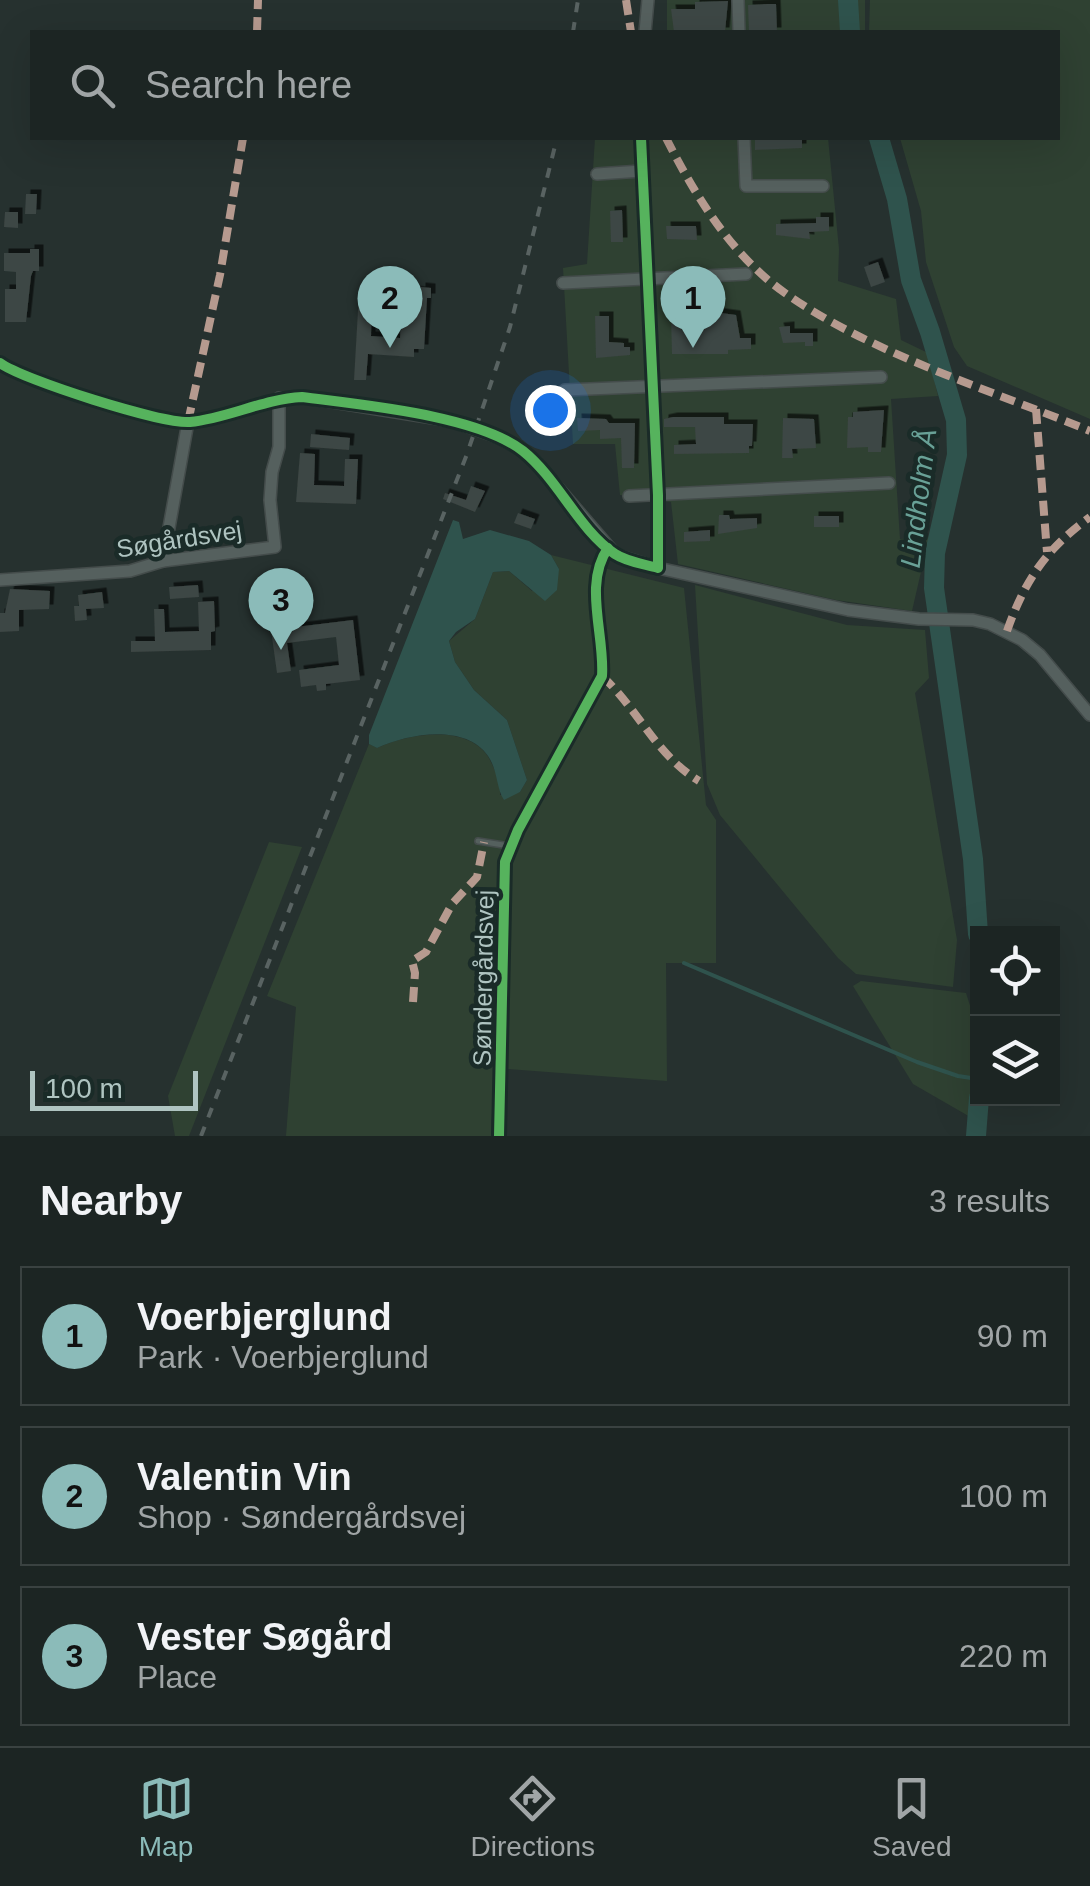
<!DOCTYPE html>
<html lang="en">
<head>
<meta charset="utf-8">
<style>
	:root { --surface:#1c2523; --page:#293130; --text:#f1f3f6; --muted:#a0a5a6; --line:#3a4241; --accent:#8bbbb9 }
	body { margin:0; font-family:Helvetica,sans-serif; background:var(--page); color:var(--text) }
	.controls { position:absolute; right:30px; bottom:30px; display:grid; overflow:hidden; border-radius:0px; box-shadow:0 10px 40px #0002 }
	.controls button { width:90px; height:90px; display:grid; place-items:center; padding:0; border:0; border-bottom:2px solid var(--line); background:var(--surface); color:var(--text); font:50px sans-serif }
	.scale { position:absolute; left:30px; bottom:25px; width:168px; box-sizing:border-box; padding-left:10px; border:5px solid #afc4c1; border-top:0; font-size:28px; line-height:35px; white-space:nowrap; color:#afc4c1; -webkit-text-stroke:8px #1a2b28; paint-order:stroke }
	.you { position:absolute; left:550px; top:410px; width:35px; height:35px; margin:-25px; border:8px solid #fff; border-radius:50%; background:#1a73e8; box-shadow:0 0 0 15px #1a73e833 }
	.badge { display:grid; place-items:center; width:65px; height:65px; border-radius:50%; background:var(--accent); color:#111; font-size:32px; font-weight:700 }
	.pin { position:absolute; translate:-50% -82px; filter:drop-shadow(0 2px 5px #0008) }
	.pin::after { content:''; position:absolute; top:52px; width:35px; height:30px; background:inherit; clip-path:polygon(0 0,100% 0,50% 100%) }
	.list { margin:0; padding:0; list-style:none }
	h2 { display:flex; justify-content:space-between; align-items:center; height:130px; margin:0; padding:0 40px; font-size:42px }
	h2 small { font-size:32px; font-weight:400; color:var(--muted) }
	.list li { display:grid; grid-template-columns:65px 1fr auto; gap:30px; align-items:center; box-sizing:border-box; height:140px; margin:0 20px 20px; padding:0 20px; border:2px solid var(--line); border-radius:0px }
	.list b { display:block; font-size:38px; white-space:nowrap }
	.list p { margin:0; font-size:32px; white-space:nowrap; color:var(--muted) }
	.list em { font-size:32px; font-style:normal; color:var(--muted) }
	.icon { flex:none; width:55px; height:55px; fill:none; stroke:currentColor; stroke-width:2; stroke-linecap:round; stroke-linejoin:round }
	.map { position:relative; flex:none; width:1090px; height:1136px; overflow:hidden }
	.search { position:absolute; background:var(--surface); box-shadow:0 10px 40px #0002; left:30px; right:30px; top:30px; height:110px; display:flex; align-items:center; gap:25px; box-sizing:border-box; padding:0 35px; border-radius:0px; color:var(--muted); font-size:38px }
	.sheet { height:610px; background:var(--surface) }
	nav { display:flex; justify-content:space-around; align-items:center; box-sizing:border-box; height:140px; border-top:2px solid var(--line); background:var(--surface); font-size:28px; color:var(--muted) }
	nav a { display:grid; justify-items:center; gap:5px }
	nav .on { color:var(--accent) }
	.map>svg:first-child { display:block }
	.green { fill:#2f4132 }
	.water { fill:#2f534d }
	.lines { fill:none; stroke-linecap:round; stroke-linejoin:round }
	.stream { stroke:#2f534d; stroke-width:4 }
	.river { stroke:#2f534d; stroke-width:20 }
	.building { fill:#3d4644; fill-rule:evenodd; filter:url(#shadow) }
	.lane-casing { stroke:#444c4b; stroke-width:8 }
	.street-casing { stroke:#444c4b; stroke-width:14 }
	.lane { stroke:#55605e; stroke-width:5 }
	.street { stroke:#55605e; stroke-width:11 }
	.rail { stroke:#596362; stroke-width:4; stroke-dasharray:10 10; stroke-linecap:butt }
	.street-bridge-casing { stroke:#444c4b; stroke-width:14; stroke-linecap:butt }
	.street-bridge { stroke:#55605e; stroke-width:11 }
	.quiet { stroke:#b69a8f; stroke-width:8; stroke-dasharray:15 8; stroke-linecap:butt }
	.cycleway-casing { stroke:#1a2b28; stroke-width:16 }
	.cycleway { stroke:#56b35d; stroke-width:10 }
	.labels { text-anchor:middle; stroke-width:9; stroke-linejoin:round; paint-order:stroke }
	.street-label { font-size:25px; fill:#afc4c1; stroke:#1a2b28 }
	.water-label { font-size:28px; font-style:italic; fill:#69a197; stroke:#1a2b28 }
</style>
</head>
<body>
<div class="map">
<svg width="1090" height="1136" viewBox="0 0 1090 1136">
	<defs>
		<filter id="shadow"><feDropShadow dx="4.5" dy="-4.5" stdDeviation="0" flood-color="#0009"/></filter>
	</defs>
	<rect width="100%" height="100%" fill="#26312f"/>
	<g class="green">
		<polygon points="667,0 865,0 865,30 667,32"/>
		<polygon points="870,0 1090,0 1090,419 967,366 954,347 926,262 921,211 900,138 1058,138 1058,32 869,32"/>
		<polygon points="595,138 828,138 839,249 838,281 896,299 901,340 928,353 938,396 891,399 900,539 929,537 912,611 836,600 678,564 671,502 620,495 615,444 573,444 563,268 587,264"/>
		<path d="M551,555l133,33 22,217 10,15v143h-50l1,118 -173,-13 -3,68h-205l10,-129 -29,-11 102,-252 8,4c33,-15 97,-26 115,16 5,11 9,19 8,31l20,-3 7,-12 -20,-60 -33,-30 -19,-28 -6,-21 26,-22 18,-47 16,-1 23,20 27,-22z"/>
		<polygon points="695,585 847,625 925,630 929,678 915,693 957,940 953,987 856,974 838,958 720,815 707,784"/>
		<polygon points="269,842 302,847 189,1136 175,1136 168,1096"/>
		<polygon points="861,981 966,993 974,1018 972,1118 913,1084 853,986"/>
	</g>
	<path class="water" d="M453,520l6,2 4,17 27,-9 39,11 22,14 8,14 -2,21 -12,11 -36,-30 -16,1 -18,47 -19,13 -7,9 6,21 19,28 33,30 20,60 -7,12 -16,8c-8,-12 -6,-30 -16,-44 -23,-33 -80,-22 -111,-8l-8,-4v-9z"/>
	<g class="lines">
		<polyline class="stream" points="684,963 917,1062 958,1076 978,1079"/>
		<g class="river">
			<polyline points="848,0 850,32"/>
			<polyline points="879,138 897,199 911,280 930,332 956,420 957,455 935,553 934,588 973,859 978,934"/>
			<polyline points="976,1136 979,1098"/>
		</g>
	</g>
	<g class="building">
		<polygon points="728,1 725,32 674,32 671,9 695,9 695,2"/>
		<polygon points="767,4 776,4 777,32 749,32 748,5"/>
		<polygon points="755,138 802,138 802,148 755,150"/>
		<polygon points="26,194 37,194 36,214 25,214"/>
		<polygon points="622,210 623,242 611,242 610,211"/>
		<polygon points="5,212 18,212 18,228 4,227"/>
		<polygon points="816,217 829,217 829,231 809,232 810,239 776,235 776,224 816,223"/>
		<polygon points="666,226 696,226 697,240 667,239"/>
		<polygon points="30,249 39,249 39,271 33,271 31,276 26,322 5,322 5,289 16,289 16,272 4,271 4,253 30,253"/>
		<polygon points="878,262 885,282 871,287 864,267"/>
		<path d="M421,287l10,1v10h-4l-3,51h-10v8l-46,-3 -2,26h-12l5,-87 13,-5 49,3zM372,304l30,2 -2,32 -29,-2z"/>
		<polygon points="699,310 736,315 740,338 751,338 751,349 728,350 728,354 672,354 671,316 689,316 689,311"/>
		<polygon points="595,316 609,316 609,342 624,343 624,347 630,347 630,355 596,358"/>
		<polygon points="790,326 790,333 813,333 813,346 805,346 805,342 783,343 779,327"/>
		<polygon points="884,410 881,452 868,452 868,447 847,448 848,417 853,417 853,412"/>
		<polygon points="673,417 724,417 724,424 753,424 752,446 749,446 749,453 674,454 674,445 696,444 695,427 664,427 664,419"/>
		<polygon points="577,418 606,419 609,423 635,423 634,468 622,468 621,438 600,439 600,430 578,431"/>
		<polygon points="783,418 814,419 816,448 792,449 793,458 782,458"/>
		<polygon points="311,434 350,438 349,450 310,447"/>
		<polygon points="300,453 315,454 314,485 344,486 345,459 358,459 356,504 296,502"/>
		<polygon points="471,486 485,491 475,512 443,499 445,493 466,500"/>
		<polygon points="518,513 535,519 531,529 514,523"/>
		<polygon points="719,515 729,515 730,519 757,518 757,528 718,534"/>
		<rect x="814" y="516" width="25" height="11"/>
		<polygon points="710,530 710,541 684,542 684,532"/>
		<polygon points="198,585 199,597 170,599 169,587"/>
		<polygon points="10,589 50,591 49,609 19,610 19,631 0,632 0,613 5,613"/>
		<polygon points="102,592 104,608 86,609 87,620 75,621 74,606 79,606 78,595"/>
		<polygon points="214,601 215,631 211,632 211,650 131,652 131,641 155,641 154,609 164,609 165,632 199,631 198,602"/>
		<polygon points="353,620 360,680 326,684 326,690 317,691 316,685 301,687 299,670 339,665 336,637 287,643 291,671 277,673 271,630"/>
	</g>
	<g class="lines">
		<g class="lane-casing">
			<polyline id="lane" points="478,841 510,846"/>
		</g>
		<g class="street-casing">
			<g id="street">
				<polyline points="738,0 739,32"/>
				<polyline points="645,32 648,0"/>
				<polyline points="641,138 658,495 658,568"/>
				<polyline points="744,138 746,186 823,186"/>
				<polyline points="597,174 641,171"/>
				<polyline points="563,283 746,274"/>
				<path d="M0,363c23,17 162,61 190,59 39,-4 73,-23 112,-25l150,24"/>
				<polyline points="565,390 881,377"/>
				<polyline points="500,438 519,448 535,461 616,555 658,568 848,610 919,619 973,620 990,624 1022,640 1040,655 1090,715"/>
				<polyline points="629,496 889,483"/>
				<polyline points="163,561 188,422"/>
				<polyline points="0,580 130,571 163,561 275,547 270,500 272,472 279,447 279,398"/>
				<path d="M499,1136l6,-274 13,-32 84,-154c3,-41 -19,-92 6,-128"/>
			</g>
		</g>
		<use href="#lane" class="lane"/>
		<use href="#street" class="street"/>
		<g class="rail">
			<polyline points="573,32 578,0"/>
			<polyline points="201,1136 467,454 510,327 557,138"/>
		</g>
		<g class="street-bridge-casing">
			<polyline id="street-bridge" points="452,421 500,438"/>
		</g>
		<use href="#street-bridge" class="street-bridge"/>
		<g class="quiet">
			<polyline points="626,0 631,32"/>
			<polyline points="257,32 258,0"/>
			<path d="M666,138c29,57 65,117 119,155 85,60 208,98 305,138"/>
			<polyline points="1036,409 1047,552"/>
			<polyline points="188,422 220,275 243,138"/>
			<path d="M1007,631c18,-51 39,-82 83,-114"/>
			<path d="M602,676c36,33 54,79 97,105"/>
			<polyline points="413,1002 415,973 412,961 426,952 452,904 477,877 484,842"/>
		</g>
		<g class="cycleway-casing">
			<g id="cycleway">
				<path d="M0,363c23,17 162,61 190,59 39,-4 73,-23 112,-25 60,8 175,18 221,54 35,28 56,79 92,103 12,8 29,10 43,14v-73l-17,-357"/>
				<path d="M499,1136l6,-274 13,-32 84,-154c3,-41 -19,-92 6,-128"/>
			</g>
		</g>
		<use href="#cycleway" class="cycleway"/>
	</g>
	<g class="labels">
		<g class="street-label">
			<text transform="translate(179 539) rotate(-9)" y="9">Søgårdsvej</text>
			<text transform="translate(483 978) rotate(-89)" y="9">Søndergårdsvej</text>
		</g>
		<g class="water-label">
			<text transform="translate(918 498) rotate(-83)" y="10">Lindholm Å</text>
		</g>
	</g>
</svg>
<div class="controls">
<button><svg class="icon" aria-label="locate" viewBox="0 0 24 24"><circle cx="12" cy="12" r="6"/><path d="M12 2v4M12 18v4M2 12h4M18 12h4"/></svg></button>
<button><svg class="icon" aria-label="layers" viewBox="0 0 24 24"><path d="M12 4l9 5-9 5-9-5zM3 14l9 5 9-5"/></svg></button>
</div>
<div class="scale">100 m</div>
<div class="you"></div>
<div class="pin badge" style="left:693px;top:348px">1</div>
<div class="pin badge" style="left:390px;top:348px">2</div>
<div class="pin badge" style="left:281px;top:650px">3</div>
<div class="search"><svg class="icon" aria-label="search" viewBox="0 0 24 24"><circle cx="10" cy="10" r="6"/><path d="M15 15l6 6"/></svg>Search here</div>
</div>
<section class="sheet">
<h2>Nearby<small>3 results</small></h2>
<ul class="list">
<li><span class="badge">1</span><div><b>Voerbjerglund</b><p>Park · Voerbjerglund</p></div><em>90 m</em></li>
<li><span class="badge">2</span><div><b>Valentin Vin</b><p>Shop · Søndergårdsvej</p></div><em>100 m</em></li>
<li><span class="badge">3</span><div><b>Vester Søgård</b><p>Place</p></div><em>220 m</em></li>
</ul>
</section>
<nav>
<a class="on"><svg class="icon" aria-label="map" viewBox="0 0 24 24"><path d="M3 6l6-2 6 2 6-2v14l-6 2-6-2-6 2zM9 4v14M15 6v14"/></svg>Map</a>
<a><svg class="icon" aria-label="directions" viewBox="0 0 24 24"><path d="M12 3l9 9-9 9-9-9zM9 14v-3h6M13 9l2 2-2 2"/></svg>Directions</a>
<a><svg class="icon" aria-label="saved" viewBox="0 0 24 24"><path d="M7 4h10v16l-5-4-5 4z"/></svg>Saved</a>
</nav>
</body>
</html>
